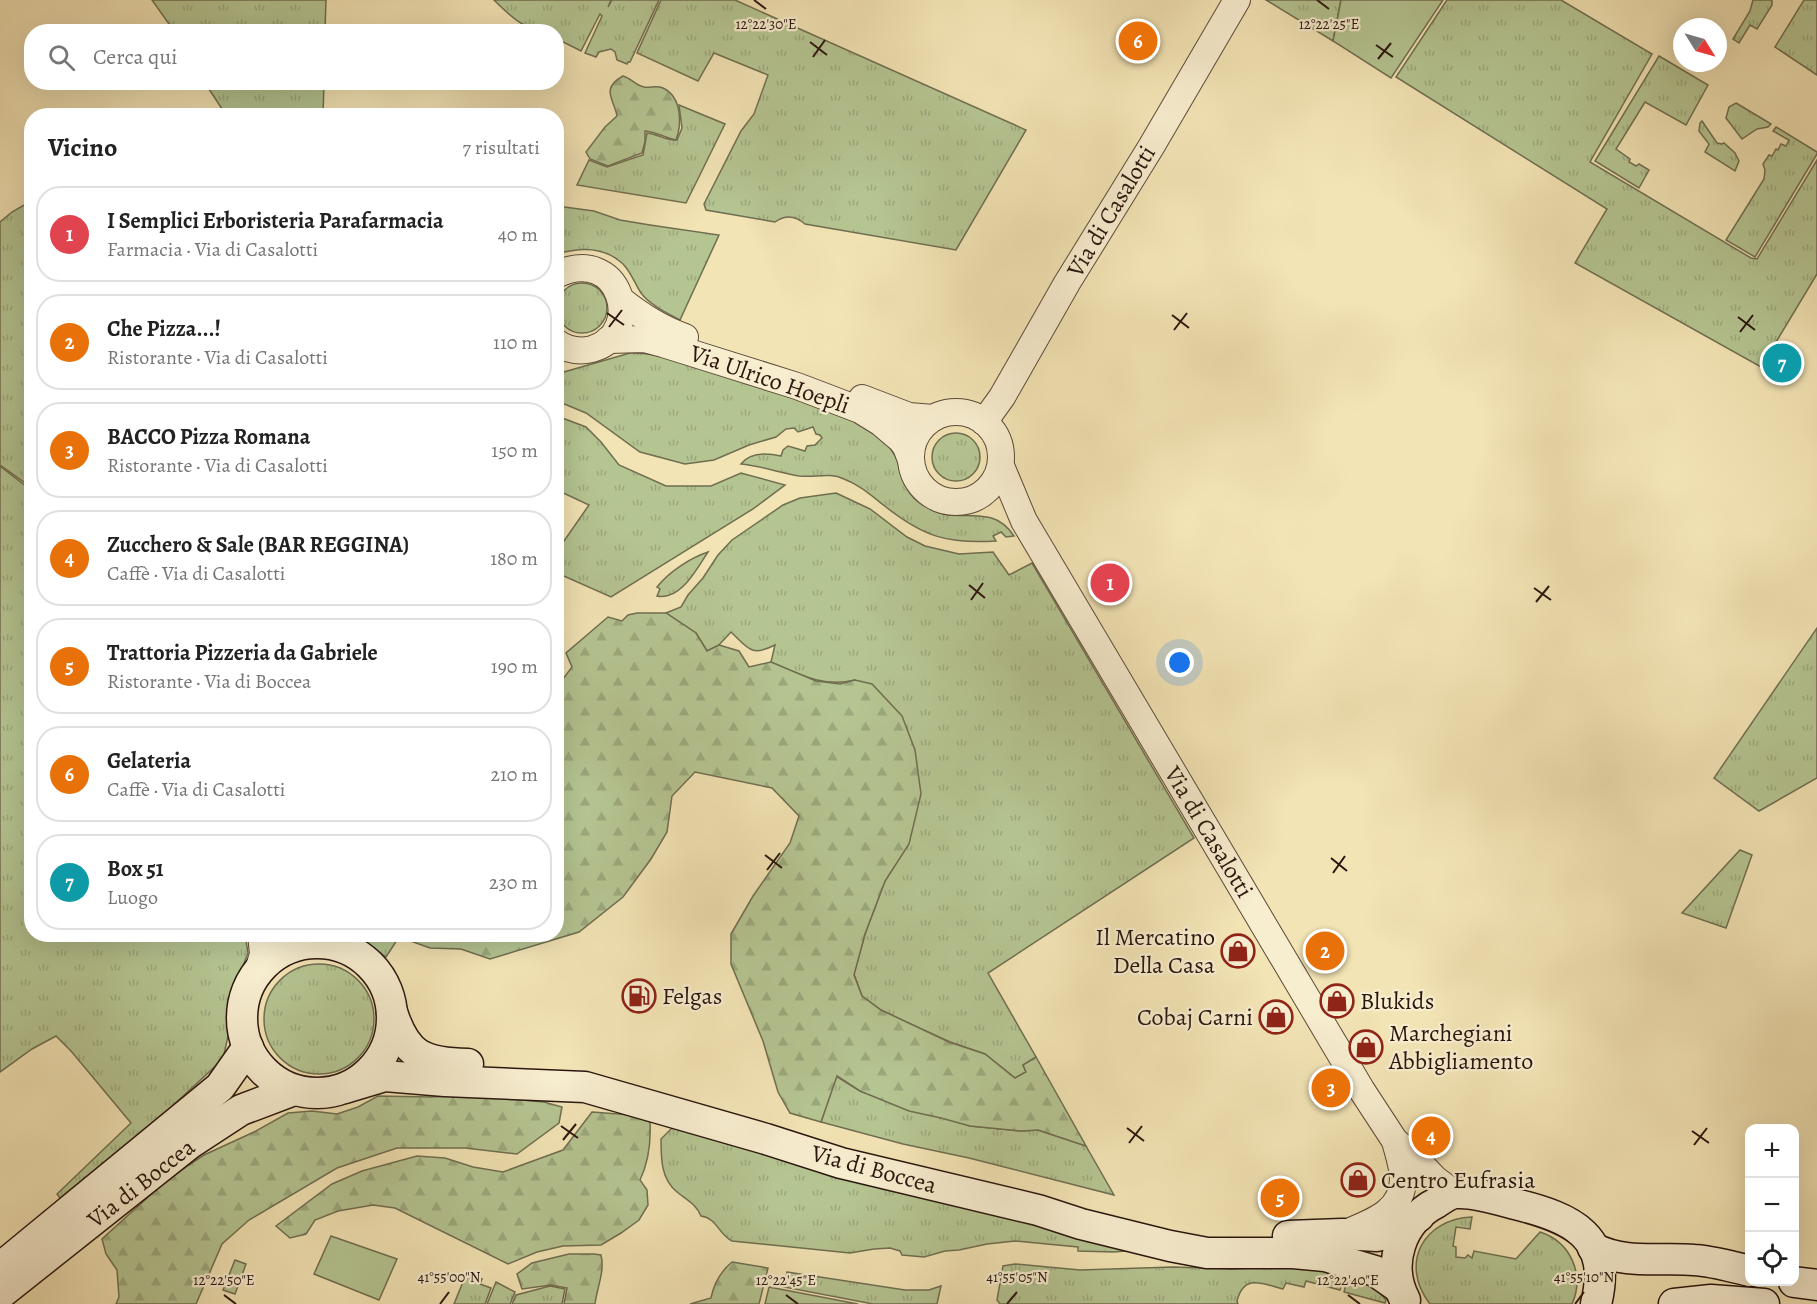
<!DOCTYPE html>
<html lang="it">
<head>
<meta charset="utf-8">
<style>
	:root { --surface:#fff; --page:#f2f2f2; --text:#222; --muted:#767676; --line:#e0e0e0; --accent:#ea580c }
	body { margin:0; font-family:Alegreya,serif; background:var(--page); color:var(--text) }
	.controls { position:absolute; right:18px; bottom:18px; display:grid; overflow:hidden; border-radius:12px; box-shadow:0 6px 24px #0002 }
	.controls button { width:54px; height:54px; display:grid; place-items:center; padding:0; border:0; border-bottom:2px solid var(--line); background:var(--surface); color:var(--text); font:30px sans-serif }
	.compass { position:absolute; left:1673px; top:18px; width:54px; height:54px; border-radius:50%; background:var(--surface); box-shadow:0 6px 24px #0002; rotate:127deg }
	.you { position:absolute; left:1180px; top:663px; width:21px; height:21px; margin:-15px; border:4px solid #fff; border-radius:50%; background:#1a73e8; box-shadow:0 0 0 9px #1a73e833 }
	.badge { display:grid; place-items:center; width:39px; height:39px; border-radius:50%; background:var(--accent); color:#fff; font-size:20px; font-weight:700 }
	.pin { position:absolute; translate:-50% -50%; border:3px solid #fff; box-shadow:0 2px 6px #0006 }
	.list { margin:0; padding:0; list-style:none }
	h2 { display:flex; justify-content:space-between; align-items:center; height:78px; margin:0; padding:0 24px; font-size:26px }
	h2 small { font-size:20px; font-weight:400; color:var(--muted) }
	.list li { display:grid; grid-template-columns:39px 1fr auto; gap:18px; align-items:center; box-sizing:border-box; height:96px; margin:0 12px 12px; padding:0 12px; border:2px solid var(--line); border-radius:24px }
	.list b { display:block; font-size:22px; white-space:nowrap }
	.list p { margin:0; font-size:20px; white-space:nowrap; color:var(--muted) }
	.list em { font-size:20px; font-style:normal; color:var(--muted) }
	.icon { flex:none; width:33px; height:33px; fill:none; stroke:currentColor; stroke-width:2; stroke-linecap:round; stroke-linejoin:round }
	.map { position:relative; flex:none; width:1817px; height:1304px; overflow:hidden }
	.search { position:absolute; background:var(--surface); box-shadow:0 6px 24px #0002; left:24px; top:24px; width:540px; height:66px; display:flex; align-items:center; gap:15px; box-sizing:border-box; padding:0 21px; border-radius:24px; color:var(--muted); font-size:22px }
	.panel { position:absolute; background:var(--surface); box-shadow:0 6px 24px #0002; left:24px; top:108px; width:540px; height:834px; border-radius:24px }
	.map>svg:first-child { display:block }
	.grass { fill:url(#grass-tufts); stroke:#706e50; stroke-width:1.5 }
	.forest { fill:url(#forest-firs); stroke:#706e50; stroke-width:1.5 }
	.park { fill:#b5c592; stroke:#706e50; stroke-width:1.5 }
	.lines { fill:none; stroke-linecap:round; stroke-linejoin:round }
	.tertiary-casing { stroke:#5d4a38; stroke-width:28 }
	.secondary-casing { stroke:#2b160e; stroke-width:33 }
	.tertiary { stroke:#f7edcf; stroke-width:26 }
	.secondary { stroke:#f7edcf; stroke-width:30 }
	.ticks { fill:none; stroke:#2b160e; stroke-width:2 }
	.labels { text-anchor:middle; stroke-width:4.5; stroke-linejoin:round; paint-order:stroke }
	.street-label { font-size:24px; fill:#2b160e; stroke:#f7edcf }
	.poi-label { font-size:24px; fill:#2b160e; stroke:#f7edcf; text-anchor:start }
	.ticks-label { font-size:15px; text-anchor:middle; fill:#2b160e; stroke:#f7edcf; stroke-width:4.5; stroke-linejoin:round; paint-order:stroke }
</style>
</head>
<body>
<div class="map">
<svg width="1817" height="1304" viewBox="0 0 1817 1304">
	<defs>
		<pattern id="grass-tufts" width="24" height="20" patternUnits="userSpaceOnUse" patternTransform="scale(1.5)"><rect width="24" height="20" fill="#b5c592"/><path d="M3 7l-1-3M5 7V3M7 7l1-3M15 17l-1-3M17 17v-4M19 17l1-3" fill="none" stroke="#9ca87d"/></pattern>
		<pattern id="forest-firs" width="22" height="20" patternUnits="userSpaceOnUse" patternTransform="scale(1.5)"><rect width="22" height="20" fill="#b5c592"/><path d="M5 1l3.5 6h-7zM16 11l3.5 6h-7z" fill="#9ca87d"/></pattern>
	</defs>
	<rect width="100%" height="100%" fill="#f3e4b5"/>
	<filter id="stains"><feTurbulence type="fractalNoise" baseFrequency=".00333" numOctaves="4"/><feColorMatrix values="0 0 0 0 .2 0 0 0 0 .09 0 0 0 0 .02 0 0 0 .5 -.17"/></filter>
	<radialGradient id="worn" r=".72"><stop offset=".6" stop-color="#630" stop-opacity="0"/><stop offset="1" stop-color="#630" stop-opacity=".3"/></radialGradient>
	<g class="grass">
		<polygon points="152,0 326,0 325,31 174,31"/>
		<path d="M494,0h117l-3,7 4,-7h47l-29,62h-2l-1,2 -10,-4 -2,-8 -4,-3 -12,3 -3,5 -11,-4 17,-37 -2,-2 -19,37 -24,-12 -1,-7c-29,0 -42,-12 -62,-32z"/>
		<path d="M661,0h74l291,130 -70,120 -151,-26c-9,-8 -19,-10 -30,-2l-69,-12 -2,-6 37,-73 13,-17 14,-39 -54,-22 -16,28 -61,-28z"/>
		<polygon points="1266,0 1341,0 1333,41"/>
		<polygon points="1447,0 1561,0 1652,54 1590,162 1751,258 1757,259 1817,160 1817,274 1761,367 1575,263 1607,209 1396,77"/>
		<polygon points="1753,0 1772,0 1772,5 1757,29 1750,25 1739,43 1733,39 1750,11"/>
		<polygon points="1804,0 1817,0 1817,75 1775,47"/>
		<polygon points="1659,56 1708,85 1686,125 1645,102 1616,149 1630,159 1629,162 1636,166 1639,164 1649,170 1639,188 1595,161"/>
		<polygon points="205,83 324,83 323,115 226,115"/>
		<polygon points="1736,103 1771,124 1768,127 1757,129 1742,139 1726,118 1729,107"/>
		<path d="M679,105l46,19 -39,79 -109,-18 12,-25 18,7 36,-12 4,-22c11,1 19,8 30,7l5,-12z"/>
		<polygon points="1702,121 1717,143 1722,144 1724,143 1735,153 1739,161 1735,171 1705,152 1709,144 1699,131 1700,123"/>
		<polygon points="1776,127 1817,152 1817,154 1755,257 1726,240 1764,179 1765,170 1763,164 1769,155 1772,156 1776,149 1778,150 1781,144 1786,146 1789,140 1773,131"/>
		<polygon points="31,201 31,487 0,465 0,222 12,212"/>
		<path d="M557,206l37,5 26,9 30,5 69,10 -39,85c-13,-7 -30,-15 -39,-27 -6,-9 -10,-21 -18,-29 -19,-18 -43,-17 -66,-10z"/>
		<circle cx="582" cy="308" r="25"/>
		<path d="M630,353c40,-1 89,21 128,34 40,13 88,23 121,51 5,4 10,8 13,13 13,17 7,40 31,54 8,4 16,9 25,10 27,2 49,-5 66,21l-8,1 -5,-5 -8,4 3,5c-48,3 -72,-4 -110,-34 -13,-10 -26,-22 -42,-28 -15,-7 -29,-1 -45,-3 -19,-3 -37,-10 -58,-12 9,-12 27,-11 40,-8l2,-6 5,-4 17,5 2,-5 8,-1 7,-7 -2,-3 -4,-1 -3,-7 -15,5 -4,-4 -8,1 -10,8 -27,8 -35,15 -29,4 -45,-12 -54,-39 -29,-12 -1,-22 8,-7z"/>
		<polygon points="557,416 586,427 601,442 619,465 666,486 711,486 741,473 785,485 753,509 611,597 557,573 557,551 589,505 557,490"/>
		<circle cx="956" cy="457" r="24"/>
		<polygon points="0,466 31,490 32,934 245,935 248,953 230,999 227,1024 228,1036 223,1059 167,1111 60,1198 57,1194 131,1123 71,1051 56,1036 32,1049 0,1072"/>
		<path d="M836,493l34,16 37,28 18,9 34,8 34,-2 16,23 23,-12 162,275 -206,135 48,84 -13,8 3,7 -11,6 -30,-24 -35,-12 -33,-15 -36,-17 -19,-14 -8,-22 11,-40 20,-53 24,-38 -54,-163c-32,8 -56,-6 -84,-18l4,-17c-24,12 -26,4 -44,-13l-12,13 -12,6 -11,-18 -30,-20 15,-6 7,-12 15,-17 15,-23 14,-15 51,-35 17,-7z"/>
		<path d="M708,552c-11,16 -27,49 -51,44l3,-7 -3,-2c12,-15 33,-29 51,-35z"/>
		<polygon points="1817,628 1817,778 1759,811 1714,778"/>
		<polygon points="1740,850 1752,855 1726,928 1682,913"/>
		<polygon points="394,934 399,937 386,957 361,942 341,935"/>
		<circle cx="319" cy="1019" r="55"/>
		<polygon points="836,1076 860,1091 970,1126 1021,1131 1038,1130 1086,1146 1114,1195 969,1158 903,1144 821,1122"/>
		<path d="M677,1123l261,77 198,50 -22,2 -36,-1v-4l-63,-6 -28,3 -28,6 -14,1 -21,6 -22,-2 -2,-4 -10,-3 -16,1 -24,4 -118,-12c-13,-6 -15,-23 -31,-25 -5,-12 -14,-16 -24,-24 -16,-13 -16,-33 -16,-53z"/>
		<path d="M1472,1217l-2,12 -14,-2 -3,19 3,1v10l9,1 3,-3 4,3 2,-7 42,8 24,-27c31,10 45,43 32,72h-142c-31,-40 -7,-85 42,-87z"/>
		<polygon points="235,1260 246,1264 235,1294 223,1290"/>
		<path d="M1015,1264l65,6 93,-3 62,2 60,-5 51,10 -6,16 -34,-9 -2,6 -18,-4 -3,6c-20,-5 -39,-16 -46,12l1,3h-238l-3,-4 6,-34z"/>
		<polygon points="467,1272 482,1279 480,1284 491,1288 485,1304 454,1304"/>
		<polygon points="787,1272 905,1290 929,1290 941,1286 937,1304 873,1304 784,1287"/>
		<polygon points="1348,1275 1373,1286 1386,1300 1385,1303 1344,1292"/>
		<polygon points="496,1282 515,1292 510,1304 487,1304"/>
		<polygon points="550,1286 565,1289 562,1304 512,1304 516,1295"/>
	</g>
	<g class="forest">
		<path d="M623,76c8,2 13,10 21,11 6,1 13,-2 19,1 19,9 19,36 13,52 -11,-2 -19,-8 -31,-9v11l-3,11 -34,13 -18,-7 -4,-7 19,-25 12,-11c-3,-17 -17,-27 6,-40z"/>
		<polygon points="637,613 666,613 696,633 707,651 719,645 739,651 749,667 771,662 816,681 840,684 855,680 872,684 902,716 915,750 921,794 909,844 885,881 865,934 854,975 862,996 881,1010 949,1042 985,1054 1015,1078 1026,1072 1023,1065 1036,1057 1086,1146 1038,1130 1021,1131 970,1126 941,1118 909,1111 860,1091 837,1076 821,1122 790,1113 778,1092 763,1041 731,964 731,934 753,896 790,843 799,816 772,788 695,772 672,796 667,832 651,859 623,897 579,932 490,959 461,949 430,948 394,935 556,934 557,682 560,683 572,667 566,653 608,617 622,621 628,615"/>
		<polygon points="465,1095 544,1102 562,1107 559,1123 517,1154 465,1148 397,1148 337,1168 249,1220 222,1244 196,1304 116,1304 119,1297 117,1270 106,1254 102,1239 169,1178 204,1155 254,1132 288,1113 312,1111 337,1114 358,1107 378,1096 431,1097"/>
		<path d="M592,1112l39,3 19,7c1,20 -1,39 -10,58l7,10 1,15 -9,15 -18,13 -20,12 -38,1 -26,6 -29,12 -113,-56 -22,-3 -35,6 -23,9 -9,14 -16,4 -14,-12 56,-42 30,-13 55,-15 28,2 28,9 30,5 60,-22z"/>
		<path d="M569,1254h25l7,1c4,17 -4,32 -6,49h-31l3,-16 -16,-3 -29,4 -5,-15 15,-11z"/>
		<path d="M732,1262l36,6 -9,36h-69l21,-6c3,-15 9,-26 21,-36z"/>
	</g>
	<g class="park">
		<polygon points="1341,0 1443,0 1391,78 1333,41"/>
		<polygon points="331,1236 397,1259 379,1300 314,1274"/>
		<polygon points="769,1287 858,1304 765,1304"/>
	</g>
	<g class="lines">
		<g class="tertiary-casing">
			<g id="tertiary">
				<path d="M556,275c65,-32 90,59 36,74 -12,3 -25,1 -36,-7"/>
				<path d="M621,300c20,16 40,29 64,37"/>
				<polyline points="608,340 644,339 663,344 797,386 860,410 881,423 901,440 906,447 911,460"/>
				<polyline points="862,398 909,416 933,418"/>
				<circle cx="956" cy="457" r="45"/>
				<polyline points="984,422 1002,397 1067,283 1151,147 1237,0"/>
				<polyline points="1001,466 1024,521 1361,1089 1395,1141 1415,1158 1435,1179 1454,1193"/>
				<polyline points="301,934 312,944"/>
				<polyline points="257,974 263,954 261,934"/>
				<path d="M1343,1234c26,-11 60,-21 60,-55 0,-12 -5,-26 -8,-38"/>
			</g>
		</g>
		<g class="secondary-casing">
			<g id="secondary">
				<circle cx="317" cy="1018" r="75"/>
				<path d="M392,1012c14,44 31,51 76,52"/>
				<polyline points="345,1088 385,1076 445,1081 585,1087 766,1139 841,1163 1038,1210 1081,1224 1170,1246 1207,1253 1293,1253 1325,1256 1375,1271 1398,1287"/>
				<polyline points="1288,1236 1342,1234 1377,1236 1394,1232 1419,1216"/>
				<path d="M1593,1248c33,17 66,9 101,12 19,1 38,7 56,11"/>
				<polyline points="0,1268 220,1087 248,1047"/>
				<polyline points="1794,1282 1817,1285"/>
				<polyline points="0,1294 189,1144 241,1110 294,1090"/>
				<path d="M1405,1300c-19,-36 -4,-79 31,-97 6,-4 14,-10 21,-10 18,-1 40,6 58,11 57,14 98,32 81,100"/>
				<polyline points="1674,1304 1711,1300 1764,1304"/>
			</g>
		</g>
		<use href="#tertiary" class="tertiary"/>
		<use href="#secondary" class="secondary"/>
	</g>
	<path class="ticks" d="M754,0l12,9M1317,0l12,9M810,42l17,13M1376,45l17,12M813,57l12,-17M1378,59l13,-16M607,313l17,12M1172,315l17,13M1738,317l17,13M609,327l13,-17M1174,330l13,-17M1740,332l13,-17M969,585l16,13M1534,588l17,12M971,600l12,-17M1536,602l13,-16M765,855l17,13M1331,858l16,13M767,870l13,-17M1333,873l12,-17M561,1126l17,12M1127,1128l17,13M1692,1131l17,12M563,1140l13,-16M1129,1143l13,-17M1694,1145l13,-17M224,1295l12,9M786,1295l12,9M1348,1295l12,9M440,1304l9,-12M1007,1304l10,-12M1575,1304l9,-12"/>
	<defs>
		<g id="shop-ring" transform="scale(1.725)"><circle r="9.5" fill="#f7edcf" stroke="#8f2418" stroke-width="1.5"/><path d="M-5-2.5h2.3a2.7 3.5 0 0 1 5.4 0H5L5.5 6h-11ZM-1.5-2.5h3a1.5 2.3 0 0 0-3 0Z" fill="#8f2418"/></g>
		<g id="fuel-ring" transform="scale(1.725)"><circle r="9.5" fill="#f7edcf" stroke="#8f2418" stroke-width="1.5"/><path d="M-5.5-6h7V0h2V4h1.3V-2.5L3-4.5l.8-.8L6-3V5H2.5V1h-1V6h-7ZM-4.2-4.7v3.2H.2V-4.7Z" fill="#8f2418"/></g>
	</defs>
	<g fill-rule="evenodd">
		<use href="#shop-ring" x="1238" y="951"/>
		<use href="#fuel-ring" x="639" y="996"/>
		<use href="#shop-ring" x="1337" y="1001"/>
		<use href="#shop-ring" x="1276" y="1017"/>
		<use href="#shop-ring" x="1366" y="1047"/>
		<use href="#shop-ring" x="1358" y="1180"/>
	</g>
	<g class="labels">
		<g class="street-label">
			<text transform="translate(1111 211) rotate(-59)" y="8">Via di Casalotti</text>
			<text transform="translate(770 379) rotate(19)" y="8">Via Ulrico Hoepli</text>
			<text transform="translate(1209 832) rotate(59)" y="8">Via di Casalotti</text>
			<text transform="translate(874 1169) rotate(15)" y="8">Via di Boccea</text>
			<text transform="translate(141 1183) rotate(-38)" y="8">Via di Boccea</text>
		</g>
		<g class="poi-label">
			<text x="1215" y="945" text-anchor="end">Il Mercatino<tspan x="1215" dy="28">Della Casa</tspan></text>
			<text x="662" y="1004">Felgas</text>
			<text x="1360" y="1009">Blukids</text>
			<text x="1253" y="1025" text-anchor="end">Cobaj Carni</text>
			<text x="1389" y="1041">Marchegiani<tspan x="1389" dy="28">Abbigliamento</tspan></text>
			<text x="1381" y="1188">Centro Eufrasia</text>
		</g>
	</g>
	<g class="ticks-label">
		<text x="1329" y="29">12°22'25"E</text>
		<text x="766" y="29">12°22'30"E</text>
		<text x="449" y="1282">41°55'00"N</text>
		<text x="1017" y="1282">41°55'05"N</text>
		<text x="1584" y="1282">41°55'10"N</text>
		<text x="224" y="1285">12°22'50"E</text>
		<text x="786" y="1285">12°22'45"E</text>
		<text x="1348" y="1285">12°22'40"E</text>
	</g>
	<rect width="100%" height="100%" filter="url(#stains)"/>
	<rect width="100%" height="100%" fill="url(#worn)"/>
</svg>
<div class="controls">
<button>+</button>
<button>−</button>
<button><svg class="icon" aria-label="locate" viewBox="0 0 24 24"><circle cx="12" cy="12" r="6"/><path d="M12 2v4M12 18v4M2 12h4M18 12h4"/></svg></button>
</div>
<svg class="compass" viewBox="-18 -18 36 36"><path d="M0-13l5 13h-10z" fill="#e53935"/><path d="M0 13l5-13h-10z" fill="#767676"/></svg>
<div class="you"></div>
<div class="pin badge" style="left:1110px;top:583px;background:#e0444e">1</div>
<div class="pin badge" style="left:1325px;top:951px;background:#e8710a">2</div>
<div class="pin badge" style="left:1331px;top:1088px;background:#e8710a">3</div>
<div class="pin badge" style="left:1431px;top:1136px;background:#e8710a">4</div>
<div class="pin badge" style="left:1280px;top:1198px;background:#e8710a">5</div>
<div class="pin badge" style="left:1138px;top:41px;background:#e8710a">6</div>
<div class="pin badge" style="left:1782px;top:363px;background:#0f9aa8">7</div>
<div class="search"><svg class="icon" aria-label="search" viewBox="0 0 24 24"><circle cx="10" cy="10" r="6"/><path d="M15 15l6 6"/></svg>Cerca qui</div>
<section class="panel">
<h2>Vicino<small>7 risultati</small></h2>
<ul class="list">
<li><span class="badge" style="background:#e0444e">1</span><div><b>I Semplici Erboristeria Parafarmacia</b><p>Farmacia · Via di Casalotti</p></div><em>40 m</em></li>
<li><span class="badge" style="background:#e8710a">2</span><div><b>Che Pizza...!</b><p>Ristorante · Via di Casalotti</p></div><em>110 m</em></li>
<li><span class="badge" style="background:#e8710a">3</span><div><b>BACCO Pizza Romana</b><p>Ristorante · Via di Casalotti</p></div><em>150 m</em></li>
<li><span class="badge" style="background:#e8710a">4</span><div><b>Zucchero &amp; Sale (BAR REGGINA)</b><p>Caffè · Via di Casalotti</p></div><em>180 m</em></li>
<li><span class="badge" style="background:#e8710a">5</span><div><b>Trattoria Pizzeria da Gabriele</b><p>Ristorante · Via di Boccea</p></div><em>190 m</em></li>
<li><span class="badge" style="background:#e8710a">6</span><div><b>Gelateria</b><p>Caffè · Via di Casalotti</p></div><em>210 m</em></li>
<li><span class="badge" style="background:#0f9aa8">7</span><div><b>Box 51</b><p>Luogo</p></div><em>230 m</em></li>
</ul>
</section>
</div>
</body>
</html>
